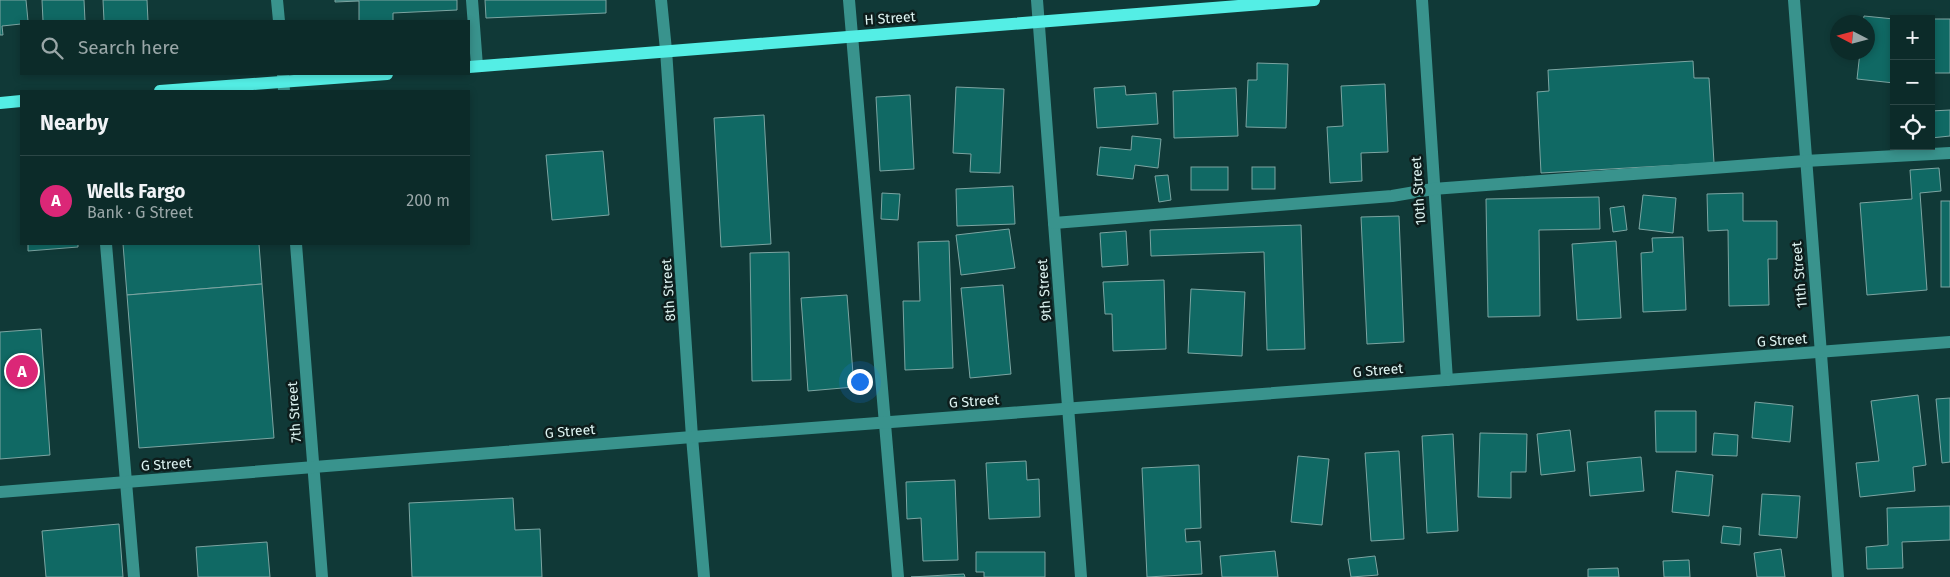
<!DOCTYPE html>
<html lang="en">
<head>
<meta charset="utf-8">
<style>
	:root { --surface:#0c2b29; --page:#153331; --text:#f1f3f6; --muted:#9aa7a8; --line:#2c4746; --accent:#db2777 }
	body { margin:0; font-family:"Fira Sans",sans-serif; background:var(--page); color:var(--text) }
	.controls { position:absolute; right:15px; top:15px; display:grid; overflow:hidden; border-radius:0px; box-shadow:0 2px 8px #0003 }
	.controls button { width:45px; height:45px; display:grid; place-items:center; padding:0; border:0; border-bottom:1px solid var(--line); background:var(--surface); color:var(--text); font:25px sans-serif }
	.compass { position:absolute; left:1830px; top:15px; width:45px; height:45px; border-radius:50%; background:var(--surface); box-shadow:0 2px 8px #0003; rotate:276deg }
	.you { position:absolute; left:859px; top:381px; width:18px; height:18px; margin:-12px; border:4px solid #fff; border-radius:50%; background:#1a73e8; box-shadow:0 0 0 8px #1a73e833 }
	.badge { display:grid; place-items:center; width:32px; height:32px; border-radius:50%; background:var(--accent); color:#fff; font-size:16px; font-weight:700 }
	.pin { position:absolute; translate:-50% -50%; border:2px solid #fff; box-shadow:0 1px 5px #0006 }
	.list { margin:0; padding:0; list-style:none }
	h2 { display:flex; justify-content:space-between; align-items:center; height:65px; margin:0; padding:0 20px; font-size:21px }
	h2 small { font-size:16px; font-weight:400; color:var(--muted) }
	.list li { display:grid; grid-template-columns:32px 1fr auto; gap:15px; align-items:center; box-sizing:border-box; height:90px; padding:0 20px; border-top:1px solid var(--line) }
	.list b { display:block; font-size:19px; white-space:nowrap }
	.list p { margin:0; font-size:16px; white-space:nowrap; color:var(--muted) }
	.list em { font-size:16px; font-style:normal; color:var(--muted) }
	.icon { flex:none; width:28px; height:28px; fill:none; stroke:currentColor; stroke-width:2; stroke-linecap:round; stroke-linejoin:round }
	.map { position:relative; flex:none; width:1950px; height:577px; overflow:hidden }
	.search { position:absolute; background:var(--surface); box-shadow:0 2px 8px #0003; left:20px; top:20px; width:450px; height:55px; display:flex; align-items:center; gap:12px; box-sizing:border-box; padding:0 18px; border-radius:0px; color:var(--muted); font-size:19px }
	.panel { position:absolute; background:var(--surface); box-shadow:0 2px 8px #0003; left:20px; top:90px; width:450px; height:155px; border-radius:0px }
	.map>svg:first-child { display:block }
	.building { fill:#106964; stroke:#7ca5a2 }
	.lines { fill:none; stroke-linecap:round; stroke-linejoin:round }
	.minor { stroke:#39938d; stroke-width:12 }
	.major { stroke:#54eee5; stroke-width:12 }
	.labels { text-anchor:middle; stroke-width:5; stroke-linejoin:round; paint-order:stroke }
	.street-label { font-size:14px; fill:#dcf2f0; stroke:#0d1d1c }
</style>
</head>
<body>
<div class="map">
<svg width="1950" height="577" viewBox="0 0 1950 577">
	<rect width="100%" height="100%" fill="#103937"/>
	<g class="building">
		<polygon points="0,0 26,0 28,21 21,21 21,24 2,26 3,35 0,35"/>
		<polygon points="42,0 84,0 85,21 43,21"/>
		<polygon points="103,0 147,0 148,21 104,21"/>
		<polygon points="335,0 457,0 457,10 393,13 393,21 359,21 359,1 335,2"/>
		<polygon points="485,0 606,0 606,13 486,18"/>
		<polygon points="1864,16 1894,19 1894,83 1857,79 1860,52 1868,52 1868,22 1863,22"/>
		<rect x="1931" y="19" width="19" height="54"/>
		<polygon points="1693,61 1694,78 1709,78 1714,163 1541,173 1537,92 1549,91 1548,70"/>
		<polygon points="1257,63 1288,64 1286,128 1246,127 1248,80 1257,80"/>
		<polygon points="1385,84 1388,152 1361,153 1362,181 1330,183 1327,127 1343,126 1341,86"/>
		<polygon points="1125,86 1126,95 1156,93 1158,124 1097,128 1094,88"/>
		<polygon points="956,87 1004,89 1000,173 970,172 971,154 953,153"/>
		<polygon points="1236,88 1238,136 1174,138 1173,91"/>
		<polygon points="910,95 914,169 880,171 876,97"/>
		<polygon points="1950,110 1950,136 1931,138 1931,111"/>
		<polygon points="764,115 771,244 721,247 714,118"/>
		<polygon points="1132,136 1161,139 1158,168 1135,165 1133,179 1097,175 1100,147 1131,150"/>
		<polygon points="603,151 609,215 552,220 546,155"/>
		<rect x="1191" y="167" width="37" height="23"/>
		<rect x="1252" y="167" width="23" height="22"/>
		<polygon points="1939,168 1941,191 1920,193 1927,290 1867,295 1860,203 1912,199 1910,170"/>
		<polygon points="1168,175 1171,200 1159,202 1155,176"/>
		<polygon points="1013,186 1015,224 957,226 956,189"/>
		<polygon points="882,193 900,194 898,220 881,219"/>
		<polygon points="1743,193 1743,221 1777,221 1777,259 1768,259 1769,305 1729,306 1728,230 1708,231 1707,194"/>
		<polygon points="1643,195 1676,198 1673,233 1639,229"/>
		<polygon points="1599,197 1600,229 1539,230 1540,316 1488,317 1486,199"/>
		<rect x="1941" y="201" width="9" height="86"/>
		<polygon points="1624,206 1627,230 1613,232 1610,208"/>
		<polygon points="1399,216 1404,342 1367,344 1361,217"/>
		<polygon points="1301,225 1305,349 1267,350 1264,252 1151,256 1150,230"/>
		<polygon points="1009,229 1015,268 961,275 956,235"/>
		<polygon points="1126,231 1128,265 1102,267 1100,233"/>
		<polygon points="1683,237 1686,310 1643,312 1641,253 1653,252 1652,238"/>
		<polygon points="949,241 953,368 905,370 903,301 920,301 918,242"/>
		<polygon points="1616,241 1621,318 1577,320 1572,244"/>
		<polygon points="28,244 78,244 78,247 28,251"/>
		<polygon points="123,244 259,244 262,284 127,295"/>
		<polygon points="789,252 791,380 752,381 750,253"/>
		<polygon points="1164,280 1166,349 1113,351 1112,314 1105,314 1103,282"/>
		<polygon points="262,284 274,438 139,448 127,295"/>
		<polygon points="1003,285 1011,374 970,378 961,288"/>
		<polygon points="1191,289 1245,292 1242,356 1188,353"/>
		<polygon points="847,295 854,387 808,391 801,298"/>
		<polygon points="41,329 50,455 0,459 0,332"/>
		<polygon points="1918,395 1926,465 1913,467 1915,491 1860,497 1856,463 1879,461 1871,401"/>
		<polygon points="1950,398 1950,462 1942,463 1936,399"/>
		<polygon points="1755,402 1793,406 1790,442 1752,438"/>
		<polygon points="1655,411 1696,411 1696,452 1656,452"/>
		<polygon points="1570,430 1575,471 1541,475 1537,434"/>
		<polygon points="1480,433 1527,434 1526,472 1511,472 1511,498 1478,497"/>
		<polygon points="1714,433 1738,435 1737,456 1712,455"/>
		<polygon points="1453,434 1458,531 1427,533 1422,436"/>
		<polygon points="1399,451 1404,539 1371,541 1365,453"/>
		<polygon points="1298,456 1329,459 1322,525 1291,522"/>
		<polygon points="1641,457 1644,491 1590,496 1587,462"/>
		<polygon points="1026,461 1027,480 1039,479 1040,517 989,519 986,463"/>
		<polygon points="1199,465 1201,528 1185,529 1186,542 1200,541 1202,574 1147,577 1142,468"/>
		<polygon points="1676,471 1713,475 1709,516 1672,512"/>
		<polygon points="955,480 958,560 923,561 921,518 907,519 906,482"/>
		<polygon points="1762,494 1800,496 1797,538 1759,535"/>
		<polygon points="513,498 515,530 540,529 542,577 412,577 409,503"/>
		<polygon points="1950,506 1950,540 1902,542 1903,568 1867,569 1866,547 1888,545 1887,508"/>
		<polygon points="119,524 123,577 46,577 42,531"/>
		<polygon points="1723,526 1741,528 1740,545 1721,543"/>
		<polygon points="267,542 270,577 198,577 196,547"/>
		<polygon points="1781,549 1785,577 1757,577 1754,553"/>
		<polygon points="1275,551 1278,577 1222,577 1220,556"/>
		<polygon points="976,552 1045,552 1045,577 984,577 984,572 976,572"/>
		<polygon points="1375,556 1378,575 1351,577 1348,559"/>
		<polygon points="1689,560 1690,577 1664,577 1663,561"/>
		<polygon points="1618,568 1619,577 1588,577 1588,569"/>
		<polygon points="964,574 965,577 911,577"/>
	</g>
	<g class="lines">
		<g class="minor">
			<polyline points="277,0 279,21"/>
			<polyline points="472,0 477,66"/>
			<polyline points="661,0 666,50 692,437 704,577"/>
			<polyline points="849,0 898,577"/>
			<polyline points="1037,0 1081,577"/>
			<polyline points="1422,0 1447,380"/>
			<polyline points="1794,0 1838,577"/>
			<polyline points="283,74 284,91"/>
			<polyline points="1054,223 1392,196 1433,189 1805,161 1950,153"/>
			<polyline points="106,244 134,577"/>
			<polyline points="296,244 322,577"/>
			<polyline points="0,492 692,437 1950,342"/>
		</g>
		<g class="major">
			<polyline points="469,67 1314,0"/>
			<polyline points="160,91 387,74"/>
			<polyline points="0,103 21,101"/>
		</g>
	</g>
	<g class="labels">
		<g class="street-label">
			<text transform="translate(890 18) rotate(-4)" y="5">H Street</text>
			<text transform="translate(1418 191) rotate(-94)" y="5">10th Street</text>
			<text transform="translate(1799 275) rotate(-95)" y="5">11th Street</text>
			<text transform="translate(668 290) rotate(-94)" y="5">8th Street</text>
			<text transform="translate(1044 290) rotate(-94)" y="5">9th Street</text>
			<text transform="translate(1782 340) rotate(-4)" y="5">G Street</text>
			<text transform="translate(1378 370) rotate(-5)" y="5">G Street</text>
			<text transform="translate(974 401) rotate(-4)" y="5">G Street</text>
			<text transform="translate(294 412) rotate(-94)" y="5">7th Street</text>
			<text transform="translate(570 431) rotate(-5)" y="5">G Street</text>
			<text transform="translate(166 464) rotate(-4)" y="5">G Street</text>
		</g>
	</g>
</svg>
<div class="controls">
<button>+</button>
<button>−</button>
<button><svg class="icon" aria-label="locate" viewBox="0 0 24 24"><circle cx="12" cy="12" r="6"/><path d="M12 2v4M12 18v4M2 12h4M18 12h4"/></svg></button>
</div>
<svg class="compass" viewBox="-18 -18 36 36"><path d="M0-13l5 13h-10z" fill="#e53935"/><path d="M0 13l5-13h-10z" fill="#9aa7a8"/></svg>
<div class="you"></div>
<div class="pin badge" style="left:22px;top:371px">A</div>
<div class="search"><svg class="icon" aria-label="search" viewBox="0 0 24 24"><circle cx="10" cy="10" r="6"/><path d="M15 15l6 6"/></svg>Search here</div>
<section class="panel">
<h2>Nearby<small></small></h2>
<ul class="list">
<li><span class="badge">A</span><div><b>Wells Fargo</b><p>Bank · G Street</p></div><em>200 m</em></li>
</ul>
</section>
</div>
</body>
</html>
